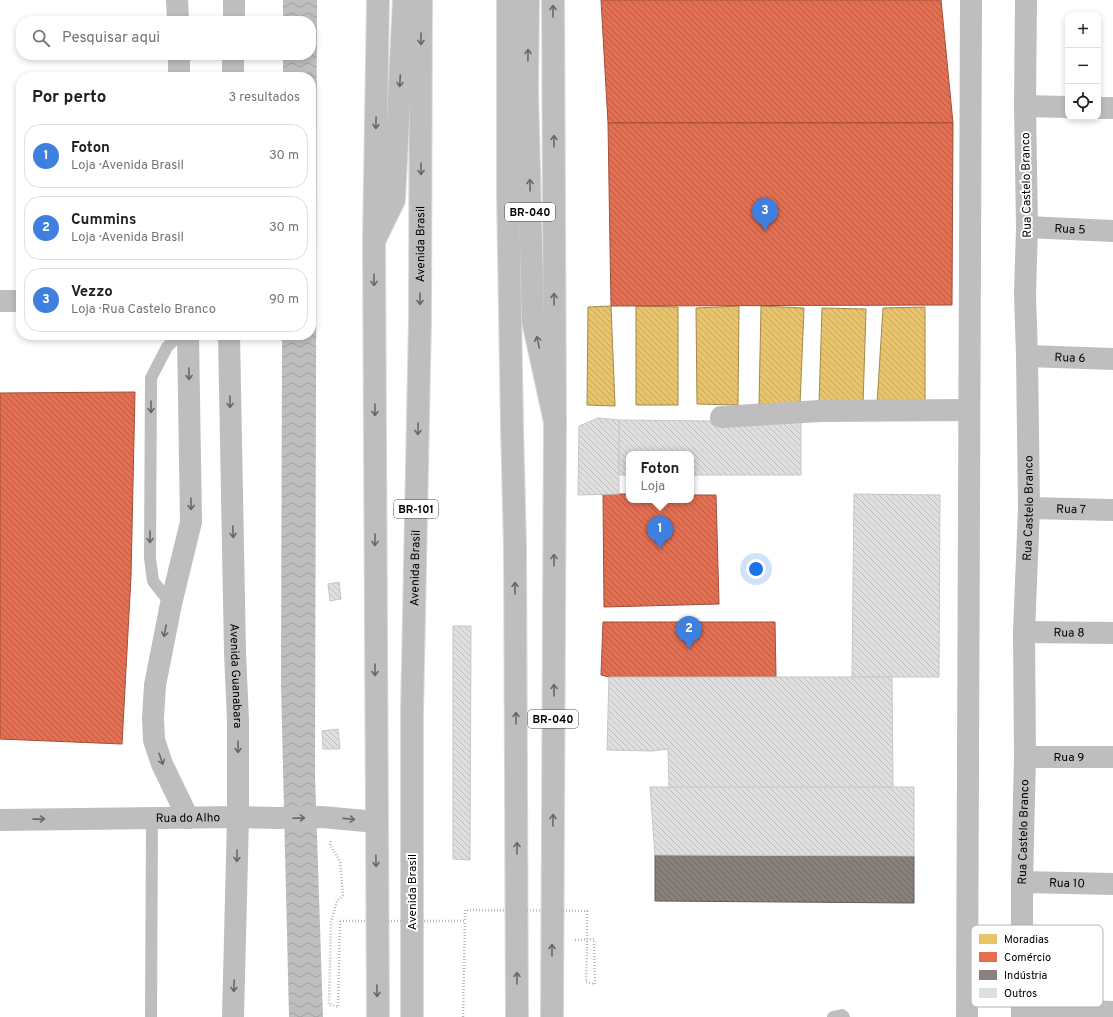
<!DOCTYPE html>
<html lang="pt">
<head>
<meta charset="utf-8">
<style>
	:root { --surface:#fff; --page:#f2f2f2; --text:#202124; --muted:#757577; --line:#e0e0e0; --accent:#595959 }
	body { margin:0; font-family:Overpass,sans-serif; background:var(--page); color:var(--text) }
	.controls { position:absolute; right:12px; top:12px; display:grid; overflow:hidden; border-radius:8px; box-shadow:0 2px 6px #0003 }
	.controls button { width:36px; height:36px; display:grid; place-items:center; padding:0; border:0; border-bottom:1px solid var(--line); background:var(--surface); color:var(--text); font:20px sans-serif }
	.you { position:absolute; left:756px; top:569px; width:14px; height:14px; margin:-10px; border:3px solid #fff; border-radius:50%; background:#1a73e8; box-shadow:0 0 0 6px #1a73e833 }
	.badge { display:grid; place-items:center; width:26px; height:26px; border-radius:50%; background:var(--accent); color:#fff; font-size:13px; font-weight:700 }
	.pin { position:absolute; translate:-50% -33px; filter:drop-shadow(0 1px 2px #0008) }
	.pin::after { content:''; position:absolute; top:21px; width:14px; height:12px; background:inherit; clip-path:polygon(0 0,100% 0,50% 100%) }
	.popup { position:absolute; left:626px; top:451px; width:68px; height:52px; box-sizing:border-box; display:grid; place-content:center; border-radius:8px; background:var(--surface); filter:drop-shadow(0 1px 3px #0005); font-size:13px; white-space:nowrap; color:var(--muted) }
	.popup b { font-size:15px; color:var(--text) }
	.popup::after { content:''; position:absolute; left:50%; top:100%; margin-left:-8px; border:8px solid transparent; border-top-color:var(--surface) }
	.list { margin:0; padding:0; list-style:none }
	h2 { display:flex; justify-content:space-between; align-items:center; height:52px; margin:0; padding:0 16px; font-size:17px }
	h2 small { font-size:13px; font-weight:400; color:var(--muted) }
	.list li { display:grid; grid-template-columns:26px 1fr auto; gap:12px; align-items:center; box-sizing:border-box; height:64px; margin:0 8px 8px; padding:0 8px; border:1px solid var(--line); border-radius:16px }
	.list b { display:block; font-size:15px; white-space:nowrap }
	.list p { margin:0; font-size:13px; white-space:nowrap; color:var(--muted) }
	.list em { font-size:13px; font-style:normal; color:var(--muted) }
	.icon { flex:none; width:22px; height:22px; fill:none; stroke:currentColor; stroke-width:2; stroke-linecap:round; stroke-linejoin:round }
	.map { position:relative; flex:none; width:1113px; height:1017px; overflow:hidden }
	.search { position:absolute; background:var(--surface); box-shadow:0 2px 6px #0003; left:16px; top:16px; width:300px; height:44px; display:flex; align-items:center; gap:10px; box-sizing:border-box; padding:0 14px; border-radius:16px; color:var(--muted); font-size:15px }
	.panel { position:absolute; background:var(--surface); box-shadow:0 2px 6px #0003; left:16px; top:72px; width:300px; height:268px; border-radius:16px }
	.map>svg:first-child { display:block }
	.water { fill:url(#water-waves) }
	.homes { fill:url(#homes-back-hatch); stroke:#a3894a }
	.shops { fill:url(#shops-back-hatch); stroke:#a24e39 }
	.industry { fill:url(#industry-back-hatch); stroke:#615a57 }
	.building { fill:url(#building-back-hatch); stroke:#c6c6c6 }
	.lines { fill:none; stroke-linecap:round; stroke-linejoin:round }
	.trunk-casing { stroke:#dbdbdb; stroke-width:24 }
	.motorway-casing { stroke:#dbdbdb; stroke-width:24 }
	.path { stroke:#b9b9b9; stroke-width:2.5; stroke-dasharray:1 2; stroke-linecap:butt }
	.service { stroke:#bebebe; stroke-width:12 }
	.minor { stroke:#bebebe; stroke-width:22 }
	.tertiary { stroke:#bebebe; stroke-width:22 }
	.trunk { stroke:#bebebe; stroke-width:22 }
	.motorway { stroke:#bebebe; stroke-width:22 }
	.path-bridge { stroke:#b9b9b9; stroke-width:2.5; stroke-dasharray:1 2; stroke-linecap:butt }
	.oneway { stroke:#686868 }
	.labels { text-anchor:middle; stroke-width:4; stroke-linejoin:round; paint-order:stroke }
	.shield { fill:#fff; stroke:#4c4c4c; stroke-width:1 }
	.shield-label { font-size:11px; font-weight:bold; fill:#000 }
	.street-label { font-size:12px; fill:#000; stroke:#fff }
	.key { fill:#fff; stroke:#b2b2b2; stroke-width:1 }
	.key-label { font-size:11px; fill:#000 }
</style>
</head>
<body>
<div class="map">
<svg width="1113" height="1017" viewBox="0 0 1113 1017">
	<defs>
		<pattern id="water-waves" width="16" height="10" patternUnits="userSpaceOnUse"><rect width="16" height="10" fill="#bebebe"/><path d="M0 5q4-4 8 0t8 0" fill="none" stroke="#a2a2a2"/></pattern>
		<pattern id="homes-back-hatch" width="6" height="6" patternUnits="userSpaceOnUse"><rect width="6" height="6" fill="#e9c46a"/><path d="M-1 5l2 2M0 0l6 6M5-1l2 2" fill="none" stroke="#c6a75a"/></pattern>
		<pattern id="shops-back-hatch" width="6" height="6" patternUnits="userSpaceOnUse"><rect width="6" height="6" fill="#e76f51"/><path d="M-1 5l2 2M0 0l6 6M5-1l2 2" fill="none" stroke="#b95941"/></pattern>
		<pattern id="industry-back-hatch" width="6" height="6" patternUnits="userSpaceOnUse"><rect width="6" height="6" fill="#8a817c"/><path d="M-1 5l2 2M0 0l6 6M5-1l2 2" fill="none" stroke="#6e6763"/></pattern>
		<pattern id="building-back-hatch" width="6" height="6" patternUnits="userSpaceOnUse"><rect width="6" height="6" fill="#dfdfdf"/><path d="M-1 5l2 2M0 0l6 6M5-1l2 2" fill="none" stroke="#bebebe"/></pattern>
	</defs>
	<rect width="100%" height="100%" fill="#fff"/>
	<polygon class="water" points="283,0 317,0 315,775 323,1017 289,1017 281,685 282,335 311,335 311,77 283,77 283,55 311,55 311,21 283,21"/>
	<g class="homes">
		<polygon points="611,306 615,406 587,405 588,307"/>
		<polygon points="636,306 678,307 678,405 636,405"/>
		<polygon points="739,306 738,405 697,404 696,308"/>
		<polygon points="761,306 804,308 800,405 759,404"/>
		<polygon points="925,307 925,404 877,404 883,308"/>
		<polygon points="822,308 866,309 863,405 819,405"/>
	</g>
	<g class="shops">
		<polygon points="601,0 941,0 953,123 608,123"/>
		<polygon points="608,123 953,123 952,305 611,306"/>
		<polygon points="135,392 131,576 122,744 0,739 0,393"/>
		<polygon points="603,494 629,494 629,500 691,500 691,495 716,495 719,604 604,607"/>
		<polygon points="603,622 775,622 776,677 609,677 601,675"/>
	</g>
	<polygon class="industry" points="655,855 914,856 914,903 655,901"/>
	<g class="building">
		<polygon points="598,418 619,420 619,494 578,495 579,426"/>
		<polygon points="619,420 801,422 801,475 691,475 691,454 629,454 629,475 619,475"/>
		<polygon points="854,494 940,495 939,677 852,677"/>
		<polygon points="339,582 341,599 330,601 328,584"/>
		<polygon points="453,626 471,626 470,860 453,859"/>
		<polygon points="609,677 892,677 893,787 669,788 668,749 652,751 607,750"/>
		<polygon points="338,729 340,749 323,749 322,731"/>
		<polygon points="650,787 914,787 914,856 655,855"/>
	</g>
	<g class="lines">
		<g class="trunk-casing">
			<g id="trunk">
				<polyline points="378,0 374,241 378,1017"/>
				<polyline points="552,1017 555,422 553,0"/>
			</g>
		</g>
		<g class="motorway-casing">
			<g id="motorway">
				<polyline points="508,0 508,192 512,427 515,546 517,1017"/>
				<polyline points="528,0 527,93 533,321 555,422"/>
				<polyline points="374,241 394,200 404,0"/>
				<path id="s10" d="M412,1017v-304l8,-394 1,-319"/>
			</g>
		</g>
		<g class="path">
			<polyline points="331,841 330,845 340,861 343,895 337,901 331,922 329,1004 338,1007 340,921"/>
			<polyline points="575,940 594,939 595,984 586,982 587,949"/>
			<polyline points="463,1017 465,921"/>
		</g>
		<g class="service">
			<polyline points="171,604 153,581 150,558 151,378 167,347 179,335"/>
			<polyline points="151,1017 152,818"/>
			<polyline points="833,1017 842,1015 844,1017"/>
		</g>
		<g class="minor">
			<polyline points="177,0 178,21"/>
			<polyline points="179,55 179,77"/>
			<polyline points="1025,106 1068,107"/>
			<polyline points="1098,108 1113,108"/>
			<path id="s1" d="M1027,227l86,4"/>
			<polyline points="0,301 21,301"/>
			<path id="s2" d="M1027,356l86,3"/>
			<polyline points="721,417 820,411 969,410"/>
			<path id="s3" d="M1029,508l84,2"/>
			<path id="s4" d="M1024,632l89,1"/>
			<path id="s5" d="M1025,757h88"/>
			<polyline points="188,818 162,764 154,740 153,718 155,685 171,604 191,522 188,335"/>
			<path id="s6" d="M0,820l238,-3 39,1 45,-1 54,5"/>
			<path id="s7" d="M1022,882l91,2"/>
			<polyline points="1022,1009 1113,1012"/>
			<polyline points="967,1017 971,0"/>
			<path id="s8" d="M1022,1017v-135l3,-125 -1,-125 5,-124 -2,-152 -2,-62 2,-67 -2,-121 1,-106"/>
		</g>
		<g class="tertiary">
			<polyline points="234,21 234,0"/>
			<polyline points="233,77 233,55"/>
			<path id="s9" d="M229,335l6,317 3,69v96l-5,200"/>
		</g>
		<use href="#trunk" class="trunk"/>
		<use href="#motorway" class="motorway"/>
		<polyline class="path-bridge" points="340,921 465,921 465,910 587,911 587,949"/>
	</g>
	<defs><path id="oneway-shaft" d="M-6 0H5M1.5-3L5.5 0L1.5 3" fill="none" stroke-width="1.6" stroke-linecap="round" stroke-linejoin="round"/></defs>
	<g class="oneway">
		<use href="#oneway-shaft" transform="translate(553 11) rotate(-90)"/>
		<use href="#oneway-shaft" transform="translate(421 39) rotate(90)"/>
		<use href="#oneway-shaft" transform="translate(528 55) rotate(-89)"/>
		<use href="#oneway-shaft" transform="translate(400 81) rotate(93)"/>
		<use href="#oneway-shaft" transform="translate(376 123) rotate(91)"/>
		<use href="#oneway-shaft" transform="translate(554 141) rotate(-90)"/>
		<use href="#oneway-shaft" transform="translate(421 169) rotate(90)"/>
		<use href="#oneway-shaft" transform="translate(530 185) rotate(-91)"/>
		<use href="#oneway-shaft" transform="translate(374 280) rotate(90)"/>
		<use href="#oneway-shaft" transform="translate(420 299) rotate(90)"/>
		<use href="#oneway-shaft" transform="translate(554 299) rotate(-90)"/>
		<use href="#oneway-shaft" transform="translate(538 342) rotate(-102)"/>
		<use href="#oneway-shaft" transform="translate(189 374) rotate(89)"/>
		<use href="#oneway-shaft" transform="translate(230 402) rotate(89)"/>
		<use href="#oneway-shaft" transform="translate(151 407) rotate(90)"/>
		<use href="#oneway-shaft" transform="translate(375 410) rotate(90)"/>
		<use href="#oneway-shaft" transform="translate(418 429) rotate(91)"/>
		<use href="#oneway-shaft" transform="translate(191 504) rotate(89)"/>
		<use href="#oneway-shaft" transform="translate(233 532) rotate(89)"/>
		<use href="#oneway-shaft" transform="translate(150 537) rotate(90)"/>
		<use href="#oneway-shaft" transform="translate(375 540) rotate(90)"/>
		<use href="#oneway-shaft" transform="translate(554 560) rotate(-90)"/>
		<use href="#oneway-shaft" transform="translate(515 588) rotate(-90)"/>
		<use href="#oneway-shaft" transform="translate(165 631) rotate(101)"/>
		<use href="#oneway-shaft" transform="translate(375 670) rotate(90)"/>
		<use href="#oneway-shaft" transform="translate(554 690) rotate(-90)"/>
		<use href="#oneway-shaft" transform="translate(516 718) rotate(-90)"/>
		<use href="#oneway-shaft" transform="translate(238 747) rotate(90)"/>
		<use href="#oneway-shaft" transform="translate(161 759) rotate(71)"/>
		<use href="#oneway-shaft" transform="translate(299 818) rotate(-2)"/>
		<use href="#oneway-shaft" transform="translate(39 819) rotate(-1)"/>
		<use href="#oneway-shaft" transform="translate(349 819) rotate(6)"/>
		<use href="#oneway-shaft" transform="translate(553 820) rotate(-90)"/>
		<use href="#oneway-shaft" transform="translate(517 848) rotate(-90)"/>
		<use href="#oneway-shaft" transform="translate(237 856) rotate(91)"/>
		<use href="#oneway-shaft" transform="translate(376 861) rotate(89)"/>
		<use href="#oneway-shaft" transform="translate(552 950) rotate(-90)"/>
		<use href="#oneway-shaft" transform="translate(517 978) rotate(-90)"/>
		<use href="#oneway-shaft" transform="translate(234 986) rotate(92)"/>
		<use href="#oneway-shaft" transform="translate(377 991) rotate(89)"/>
	</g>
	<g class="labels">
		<g class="shield">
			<rect x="505" y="203" width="50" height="18" rx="3"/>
			<rect x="394" y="500" width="44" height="18" rx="3"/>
			<rect x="528" y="710" width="50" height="18" rx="3"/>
		</g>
		<g class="shield-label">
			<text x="530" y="216">BR-040</text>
			<text x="416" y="513">BR-101</text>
			<text x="553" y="723">BR-040</text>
		</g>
		<g class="street-label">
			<text transform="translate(1026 185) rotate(-91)" y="4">Rua Castelo Branco</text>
			<text dy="4" stroke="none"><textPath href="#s1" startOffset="43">Rua 5</textPath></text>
			<text dy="4" stroke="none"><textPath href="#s10" startOffset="773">Avenida Brasil</textPath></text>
			<text dy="4" stroke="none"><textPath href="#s2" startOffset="43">Rua 6</textPath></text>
			<text dy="4" stroke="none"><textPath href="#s8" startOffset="509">Rua Castelo Branco</textPath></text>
			<text dy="4" stroke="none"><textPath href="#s3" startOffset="42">Rua 7</textPath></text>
			<text dy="4" stroke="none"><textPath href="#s10" startOffset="449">Avenida Brasil</textPath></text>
			<text dy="4" stroke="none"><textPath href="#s4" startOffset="45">Rua 8</textPath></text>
			<text dy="4" stroke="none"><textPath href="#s9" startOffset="341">Avenida Guanabara</textPath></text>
			<text dy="4" stroke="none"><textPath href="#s5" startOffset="44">Rua 9</textPath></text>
			<text dy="4" stroke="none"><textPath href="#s6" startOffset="188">Rua do Alho</textPath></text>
			<text dy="4" stroke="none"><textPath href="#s8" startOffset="185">Rua Castelo Branco</textPath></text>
			<text dy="4" stroke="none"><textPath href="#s7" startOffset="45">Rua 10</textPath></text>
			<text transform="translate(412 892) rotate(-90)" y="4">Avenida Brasil</text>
		</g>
	</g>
	<rect x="971" y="925" width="132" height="82" rx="6" class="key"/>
	<rect x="979" y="934" width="18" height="10" fill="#e9c46a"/>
	<rect x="979" y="952" width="18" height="10" fill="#e76f51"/>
	<rect x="979" y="970" width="18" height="10" fill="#8a817c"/>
	<rect x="979" y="988" width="18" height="10" fill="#dfdfdf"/>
	<g class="key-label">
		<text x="1004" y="943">Moradias</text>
		<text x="1004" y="961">Comércio</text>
		<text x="1004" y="979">Indústria</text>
		<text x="1004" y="997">Outros</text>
	</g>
</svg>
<div class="controls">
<button>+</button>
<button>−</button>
<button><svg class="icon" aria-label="locate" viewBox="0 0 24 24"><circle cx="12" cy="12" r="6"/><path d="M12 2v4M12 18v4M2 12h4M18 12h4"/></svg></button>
</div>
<div class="you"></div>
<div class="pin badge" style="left:660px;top:549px;background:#3f7fe0">1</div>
<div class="popup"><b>Foton</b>Loja</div>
<div class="pin badge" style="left:689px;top:649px;background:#3f7fe0">2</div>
<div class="pin badge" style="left:765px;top:231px;background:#3f7fe0">3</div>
<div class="search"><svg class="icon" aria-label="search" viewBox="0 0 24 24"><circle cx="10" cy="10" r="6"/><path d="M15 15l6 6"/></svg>Pesquisar aqui</div>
<section class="panel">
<h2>Por perto<small>3 resultados</small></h2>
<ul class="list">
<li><span class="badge" style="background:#3f7fe0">1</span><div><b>Foton</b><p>Loja · Avenida Brasil</p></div><em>30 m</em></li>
<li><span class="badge" style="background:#3f7fe0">2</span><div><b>Cummins</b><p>Loja · Avenida Brasil</p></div><em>30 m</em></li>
<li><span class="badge" style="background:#3f7fe0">3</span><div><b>Vezzo</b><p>Loja · Rua Castelo Branco</p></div><em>90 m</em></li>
</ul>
</section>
</div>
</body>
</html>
